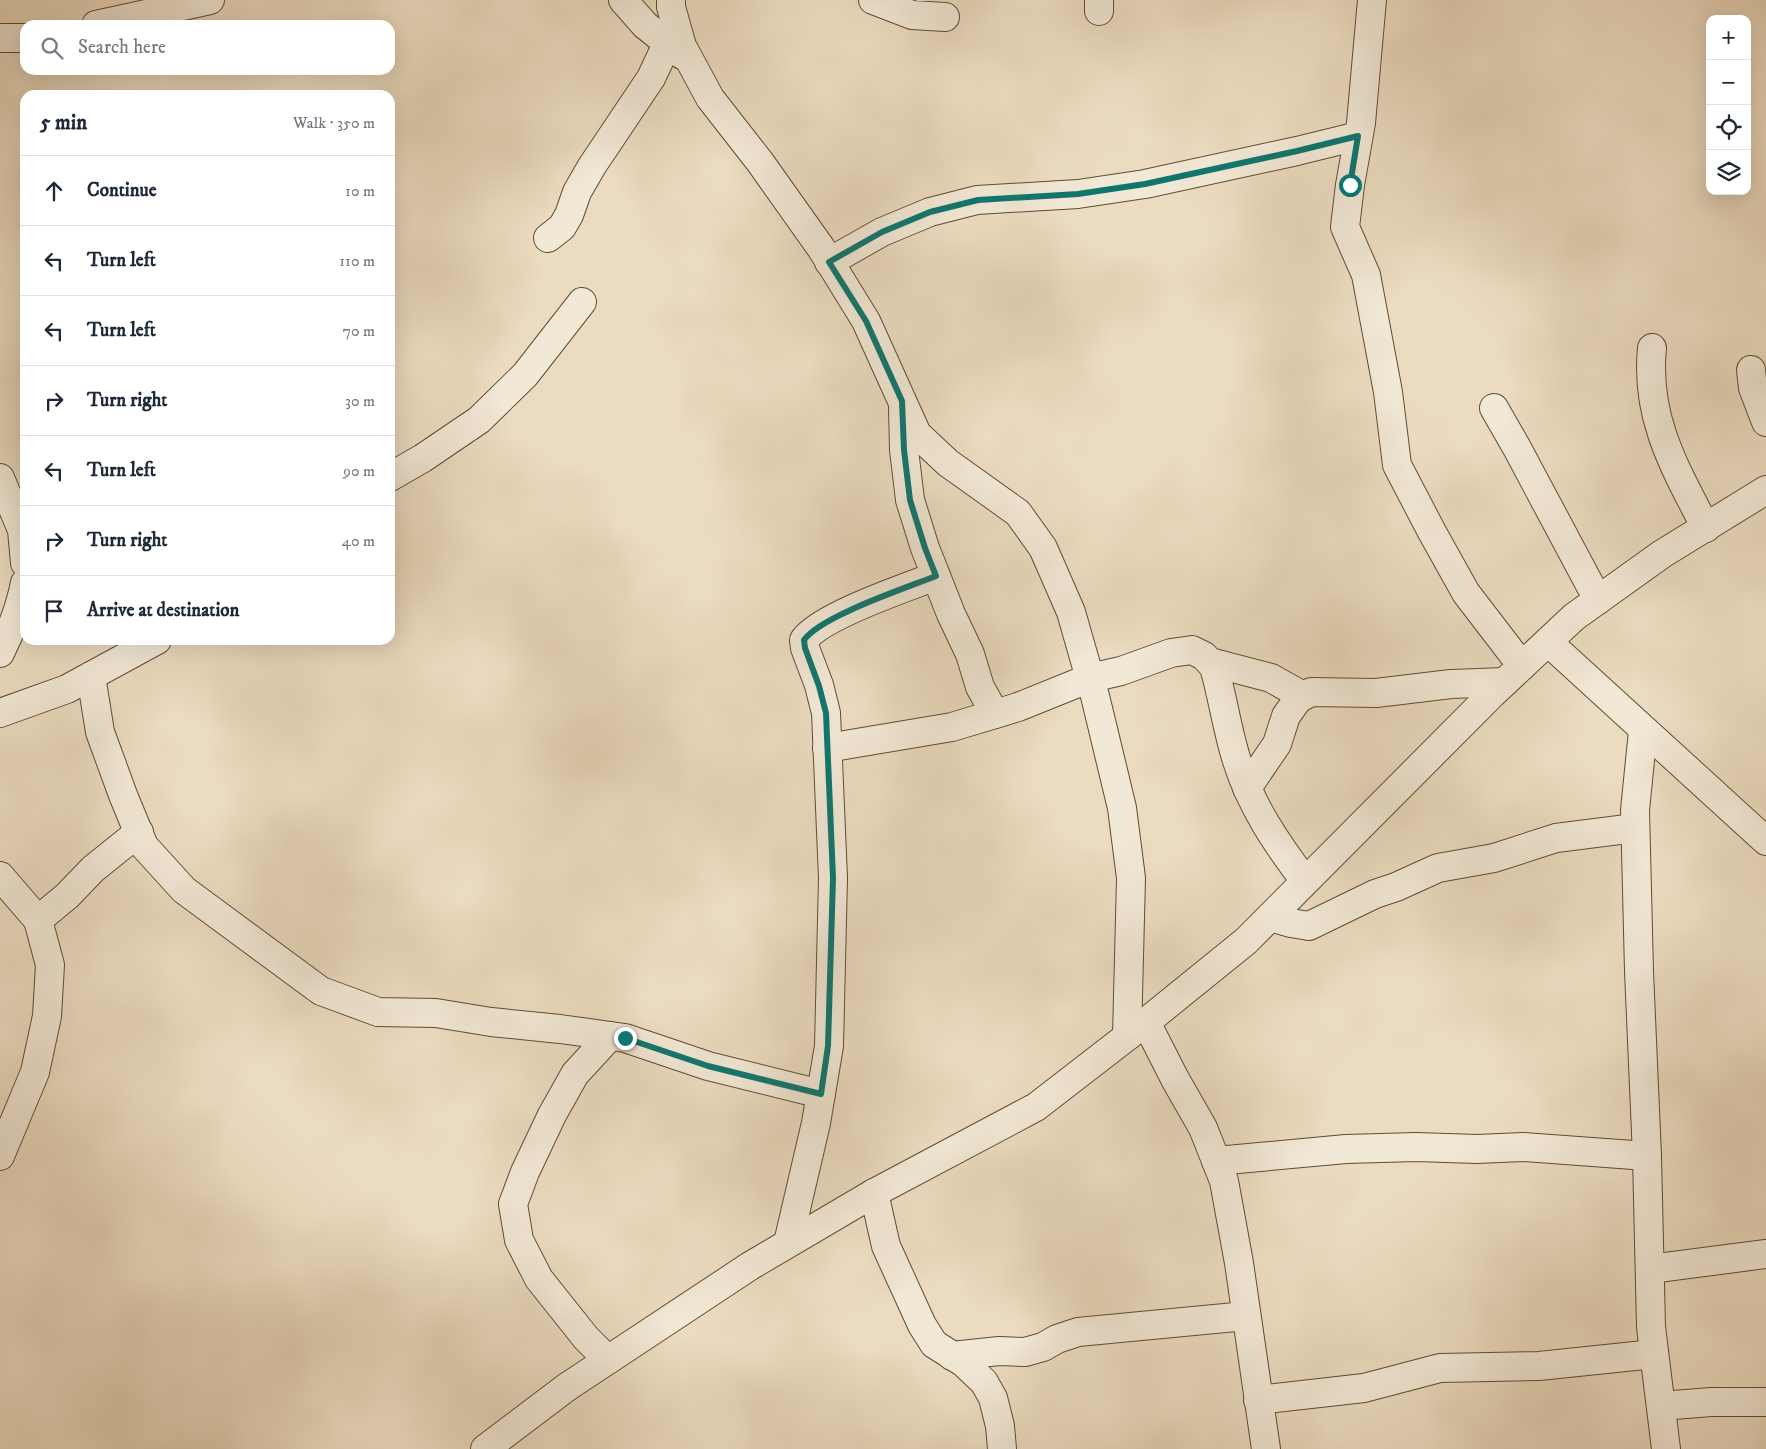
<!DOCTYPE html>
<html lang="en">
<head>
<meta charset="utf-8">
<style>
	:root { --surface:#fff; --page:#f6f6f7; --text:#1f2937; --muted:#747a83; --line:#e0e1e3 }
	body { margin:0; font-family:"IM FELL DW Pica",serif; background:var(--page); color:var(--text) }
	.controls { position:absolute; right:15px; top:15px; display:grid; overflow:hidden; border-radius:10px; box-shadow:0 5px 20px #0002 }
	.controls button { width:45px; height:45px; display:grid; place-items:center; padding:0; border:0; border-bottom:1px solid var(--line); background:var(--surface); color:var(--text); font:25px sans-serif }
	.stop { position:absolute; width:15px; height:15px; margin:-11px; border:4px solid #0f766e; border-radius:50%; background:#fff }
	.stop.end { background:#0f766e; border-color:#fff; box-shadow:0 1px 5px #0008 }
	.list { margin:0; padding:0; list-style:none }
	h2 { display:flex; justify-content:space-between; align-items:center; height:65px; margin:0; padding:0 20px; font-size:21px }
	h2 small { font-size:16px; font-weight:400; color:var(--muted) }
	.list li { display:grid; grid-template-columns:32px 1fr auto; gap:15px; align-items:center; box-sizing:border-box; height:70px; padding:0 20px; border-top:1px solid var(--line) }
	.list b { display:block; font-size:19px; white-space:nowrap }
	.list em { font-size:16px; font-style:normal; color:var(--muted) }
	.icon { flex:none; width:28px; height:28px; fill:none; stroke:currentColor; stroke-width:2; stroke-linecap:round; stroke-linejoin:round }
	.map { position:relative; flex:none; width:1766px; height:1449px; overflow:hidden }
	.search { position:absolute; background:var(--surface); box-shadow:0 5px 20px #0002; left:20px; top:20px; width:375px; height:55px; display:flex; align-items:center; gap:12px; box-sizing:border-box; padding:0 18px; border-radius:15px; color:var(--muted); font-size:19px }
	.panel { position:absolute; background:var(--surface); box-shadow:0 5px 20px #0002; left:20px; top:90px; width:375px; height:555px; border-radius:15px }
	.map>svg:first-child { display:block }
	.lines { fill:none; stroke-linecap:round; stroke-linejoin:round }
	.minor-casing { stroke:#604c30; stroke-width:30 }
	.minor { stroke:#f2e8d6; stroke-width:28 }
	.route { stroke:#0f766e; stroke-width:6 }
</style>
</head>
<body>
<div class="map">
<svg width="1766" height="1449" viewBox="0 0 1766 1449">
	<rect width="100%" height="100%" fill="#ebdbc0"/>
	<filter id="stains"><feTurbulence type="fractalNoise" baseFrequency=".004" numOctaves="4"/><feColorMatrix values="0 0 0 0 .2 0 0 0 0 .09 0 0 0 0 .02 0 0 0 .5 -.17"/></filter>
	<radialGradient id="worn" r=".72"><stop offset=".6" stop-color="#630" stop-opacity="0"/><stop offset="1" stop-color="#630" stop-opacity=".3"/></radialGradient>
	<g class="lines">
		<g class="minor-casing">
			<g id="minor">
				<polyline points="623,0 645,25 682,55"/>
				<polyline points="671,0 671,7 682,46 710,98 760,162 821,248 866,321 917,434 948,463 1018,513 1043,548 1071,612 1095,696 1122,808 1131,878 1127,1036"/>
				<polyline points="873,0 912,15 945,17"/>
				<polyline points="1372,0 1361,123 1350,185 1345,227 1366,275 1388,392 1397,465 1432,532 1466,593 1522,666"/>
				<polyline points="1099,11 1099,0"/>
				<polyline points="96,25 210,0"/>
				<polyline points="0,38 25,38"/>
				<polyline points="548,238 562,227 569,215 577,192 592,166 651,78 667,44"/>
				<polyline points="829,262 882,232 930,212 977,200 1078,194 1145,184 1297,151 1358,136"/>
				<path d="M1652,348c-7,70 23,120 54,180"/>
				<polyline points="1751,370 1753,388 1766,422"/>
				<polyline points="1494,408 1517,448 1598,600"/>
				<polyline points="903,410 904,450 910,500 925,548 951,614 970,654 980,687 995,714"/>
				<polyline points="390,477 423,458 479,420 525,375 582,302"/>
				<polyline points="0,478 22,530 25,563"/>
				<polyline points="1548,642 1766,841"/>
				<path d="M0,653c11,-22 20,-45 25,-70"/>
				<polyline points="1210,662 1271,678 1303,696"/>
				<polyline points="91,676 100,732 123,795 144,846 184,890 321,991 378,1012 436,1013 491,1022 560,1029 625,1038 708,1066 821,1094"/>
				<polyline points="0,713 67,689 157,640"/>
				<polyline points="1643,731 1635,810 1639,971 1647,1156 1651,1327 1666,1449"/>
				<path d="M827,748l125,-21 66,-20 72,-29 31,-7 50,-18 21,-3 12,6 10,11c9,31 13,63 23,94 14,45 40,83 68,120"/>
				<polyline points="1247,788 1277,744 1286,716 1298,699 1311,692 1376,693 1451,684 1505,682"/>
				<polyline points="0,876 38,920 50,965 47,1016 35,1072 0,1156"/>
				<polyline points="1270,917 1291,923 1309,926 1375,894 1396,887 1438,868 1494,858 1556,838 1635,828"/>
				<polyline points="38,920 67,896 93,869 139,832"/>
				<polyline points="1146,1022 1175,1079 1203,1128 1224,1181 1239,1263 1266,1449"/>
				<polyline points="1216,1161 1346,1149 1416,1147 1477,1149 1523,1147 1647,1156"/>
				<polyline points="874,1193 886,1246 922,1325 934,1344 964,1363 984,1382 993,1398 1000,1426 1002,1449"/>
				<path d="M788,1243l28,-120 13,-77 4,-168 -7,-165 -7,-28 -14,-37 -1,-8c17,-24 101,-52 132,-64"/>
				<polyline points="1650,1269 1766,1254"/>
				<polyline points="952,1356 999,1351 1025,1352 1043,1347 1057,1339 1078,1332 1246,1316"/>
				<polyline points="608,1360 586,1338 539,1279 519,1240 513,1204 525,1172 552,1115 575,1074 610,1036"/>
				<polyline points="1258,1400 1364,1388 1440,1368 1539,1366 1654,1354"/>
				<polyline points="1661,1406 1711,1402 1766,1402"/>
				<polyline points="485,1449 567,1387 750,1266 874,1193 1036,1107 1146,1022 1246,941 1492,694 1574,617 1662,554 1766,490"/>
			</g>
		</g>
		<use href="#minor" class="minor"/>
	</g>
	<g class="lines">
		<path class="route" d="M625,1038l83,28 113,28 7,-48 5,-168 -7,-165 -7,-27 -14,-38 -1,-8c17,-24 102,-52 132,-64l-11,-28 -15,-48 -6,-50 -2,-49 -36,-80 -37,-59 53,-30 48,-20 48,-12 100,-6 67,-10 152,-33 61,-15 -8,49"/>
	</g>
	<rect width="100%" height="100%" filter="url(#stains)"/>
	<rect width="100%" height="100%" fill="url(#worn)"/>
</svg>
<div class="controls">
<button>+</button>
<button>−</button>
<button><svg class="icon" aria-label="locate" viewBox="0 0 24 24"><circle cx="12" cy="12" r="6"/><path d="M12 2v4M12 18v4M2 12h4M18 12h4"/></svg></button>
<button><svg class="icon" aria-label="layers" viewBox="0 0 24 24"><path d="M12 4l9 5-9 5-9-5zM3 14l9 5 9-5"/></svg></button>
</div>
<div class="stop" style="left:1350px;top:185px"></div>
<div class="stop end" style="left:625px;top:1038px"></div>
<div class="search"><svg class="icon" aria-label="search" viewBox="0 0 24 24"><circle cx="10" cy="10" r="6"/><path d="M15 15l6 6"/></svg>Search here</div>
<section class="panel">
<h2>5 min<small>Walk · 350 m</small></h2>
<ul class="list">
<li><svg class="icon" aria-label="ahead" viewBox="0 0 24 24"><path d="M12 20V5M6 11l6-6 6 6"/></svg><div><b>Continue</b></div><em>10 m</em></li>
<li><svg class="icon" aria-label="left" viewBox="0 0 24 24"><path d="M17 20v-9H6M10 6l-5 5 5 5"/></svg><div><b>Turn left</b></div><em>110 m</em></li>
<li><svg class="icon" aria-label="left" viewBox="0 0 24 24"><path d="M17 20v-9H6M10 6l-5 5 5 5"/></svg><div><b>Turn left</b></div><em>70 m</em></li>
<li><svg class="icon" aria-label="right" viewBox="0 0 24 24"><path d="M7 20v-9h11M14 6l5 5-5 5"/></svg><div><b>Turn right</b></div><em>30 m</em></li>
<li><svg class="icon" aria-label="left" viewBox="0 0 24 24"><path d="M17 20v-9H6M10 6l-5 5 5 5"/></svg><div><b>Turn left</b></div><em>90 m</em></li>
<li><svg class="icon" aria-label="right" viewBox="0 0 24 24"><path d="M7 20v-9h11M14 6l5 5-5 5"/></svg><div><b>Turn right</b></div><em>40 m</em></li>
<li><svg class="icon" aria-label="arrive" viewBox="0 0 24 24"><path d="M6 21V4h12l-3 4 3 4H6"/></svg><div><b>Arrive at destination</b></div></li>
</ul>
</section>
</div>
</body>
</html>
